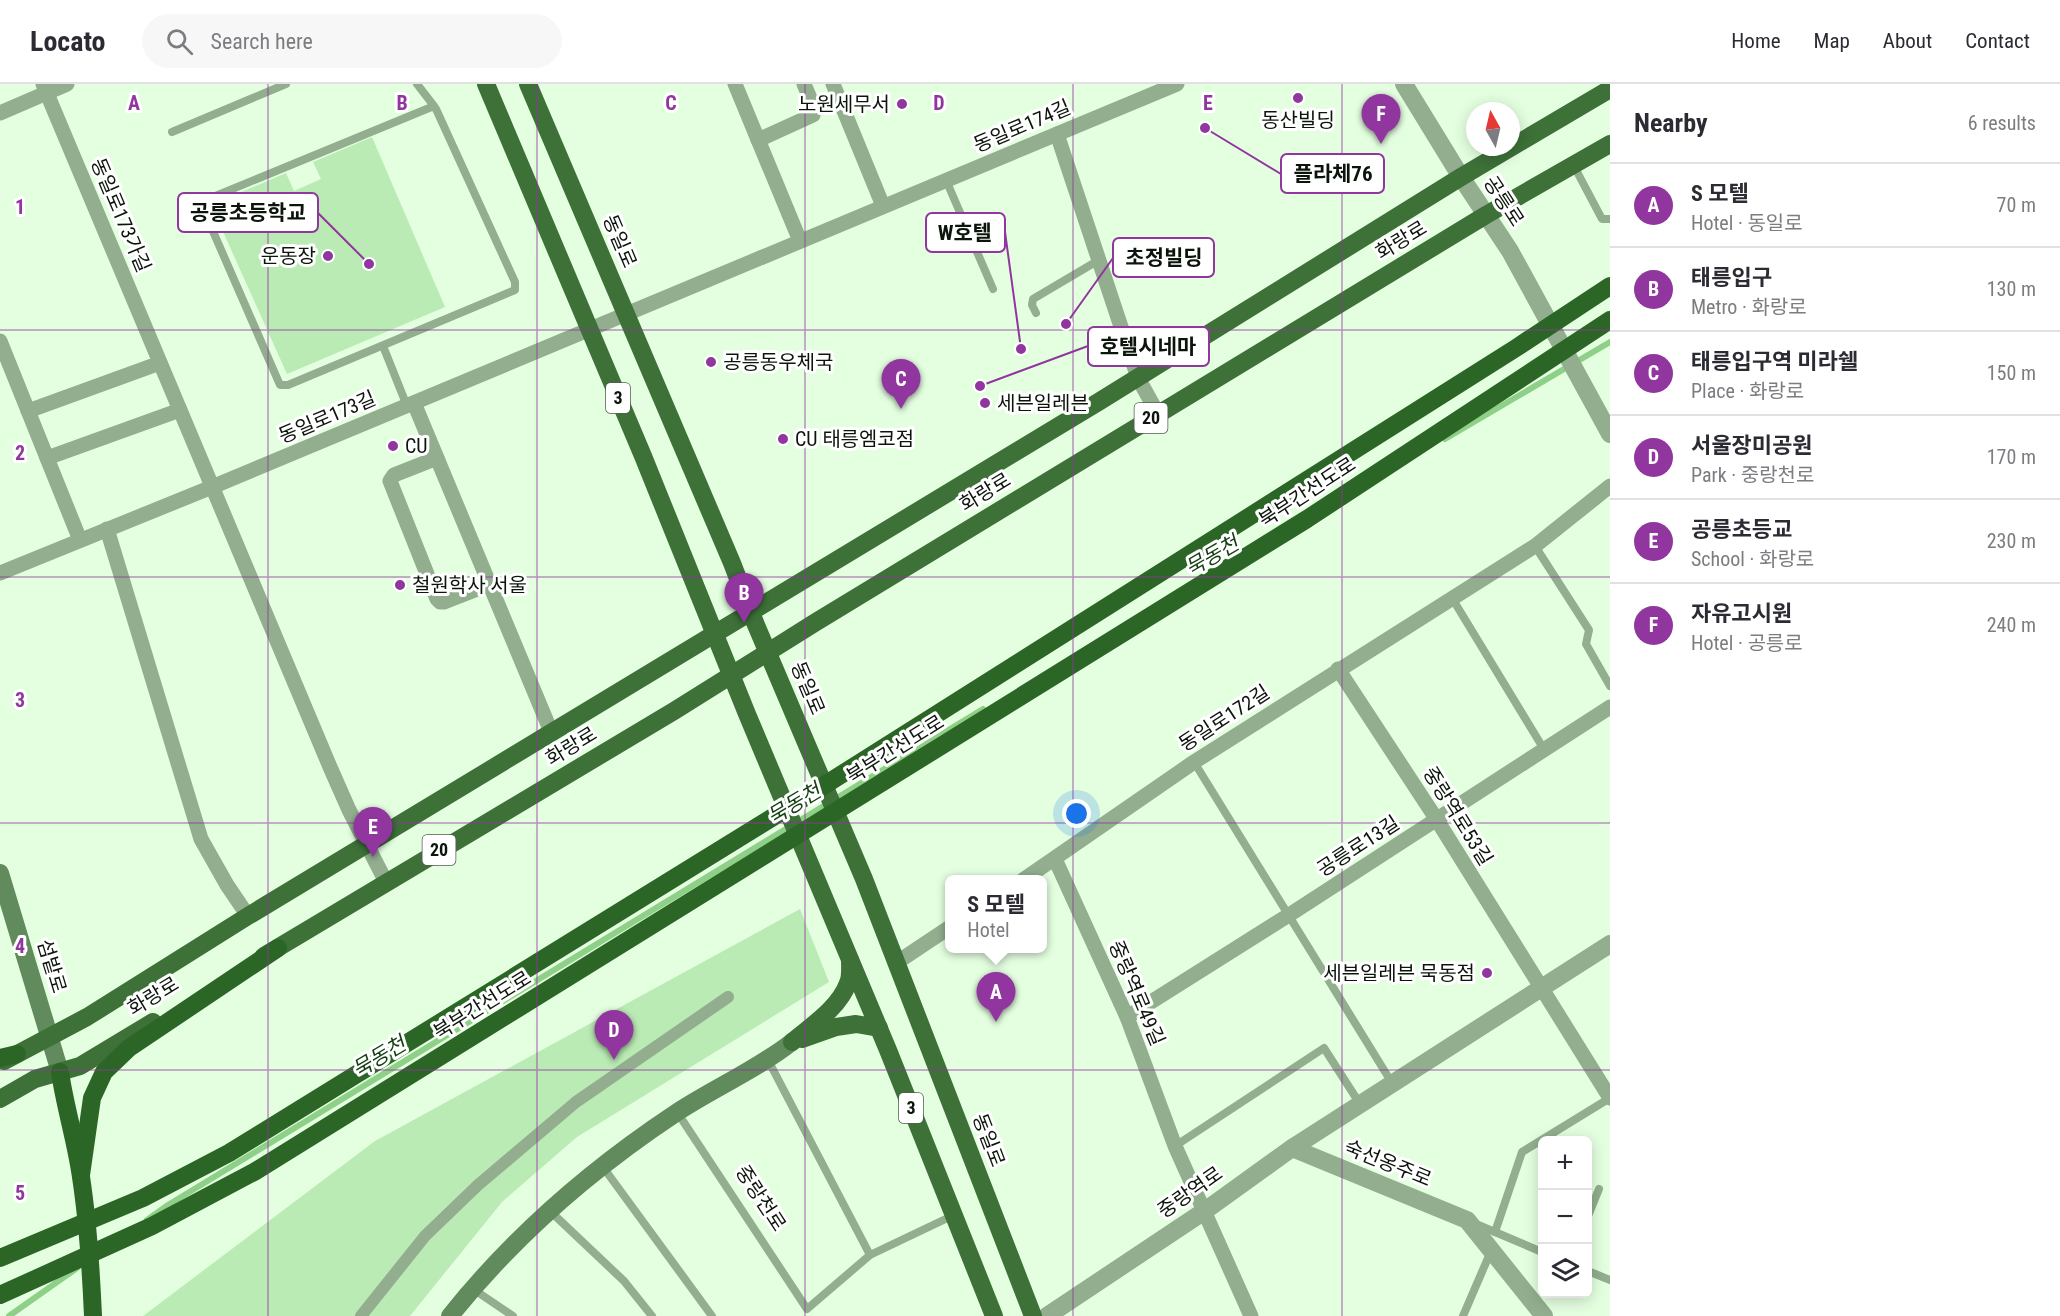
<!DOCTYPE html>
<html lang="en">
<head>
<meta charset="utf-8">
<style>
	:root { --surface:#fff; --page:#f7f7f7; --text:#2b2b33; --muted:#7c7c81; --line:#e1e1e2; --accent:#91359f }
	body { margin:0; font-family:"Roboto Condensed","Noto Sans KR",sans-serif; background:var(--page); color:var(--text) }
	.controls { position:absolute; right:18px; bottom:18px; display:grid; overflow:hidden; border-radius:9px; box-shadow:0 3px 15px #0003 }
	.controls button { width:54px; height:54px; display:grid; place-items:center; padding:0; border:0; border-bottom:2px solid var(--line); background:var(--surface); color:var(--text); font:30px sans-serif }
	.compass { position:absolute; left:1466px; top:18px; width:54px; height:54px; border-radius:50%; background:var(--surface); box-shadow:0 3px 15px #0003; rotate:352deg }
	.you { position:absolute; left:1077px; top:730px; width:21px; height:21px; margin:-15px; border:4px solid #fff; border-radius:50%; background:#1a73e8; box-shadow:0 0 0 9px #1a73e833 }
	.badge { display:grid; place-items:center; width:39px; height:39px; border-radius:50%; background:var(--accent); color:#fff; font-size:20px; font-weight:700 }
	.pin { position:absolute; translate:-50% -50px; filter:drop-shadow(0 2px 3px #0008) }
	.pin::after { content:''; position:absolute; top:32px; width:21px; height:18px; background:inherit; clip-path:polygon(0 0,100% 0,50% 100%) }
	.popup { position:absolute; left:945px; top:791px; width:102px; height:78px; box-sizing:border-box; display:grid; place-content:center; border-radius:9px; background:var(--surface); filter:drop-shadow(0 2px 4px #0005); font-size:20px; white-space:nowrap; color:var(--muted) }
	.popup b { font-size:22px; color:var(--text) }
	.popup::after { content:''; position:absolute; left:50%; top:100%; margin-left:-12px; border:12px solid transparent; border-top-color:var(--surface) }
	.list { margin:0; padding:0; list-style:none }
	h2 { display:flex; justify-content:space-between; align-items:center; height:78px; margin:0; padding:0 24px; font-size:26px }
	h2 small { font-size:20px; font-weight:400; color:var(--muted) }
	.list li { display:grid; grid-template-columns:39px 1fr auto; gap:18px; align-items:center; box-sizing:border-box; height:84px; padding:0 24px; border-top:2px solid var(--line) }
	.list b { display:block; font-size:22px; white-space:nowrap }
	.list p { margin:0; font-size:20px; white-space:nowrap; color:var(--muted) }
	.list em { font-size:20px; font-style:normal; color:var(--muted) }
	.icon { flex:none; width:33px; height:33px; fill:none; stroke:currentColor; stroke-width:2; stroke-linecap:round; stroke-linejoin:round }
	.map { position:relative; flex:none; width:1610px; height:1232px; overflow:hidden }
	header { display:flex; align-items:center; gap:36px; box-sizing:border-box; height:84px; padding:0 30px; background:var(--surface); border-bottom:2px solid var(--line) }
	header strong { font-size:28px }
	nav { display:flex; gap:33px; margin-inline-start:auto; font-size:21px }
	.search { width:420px; height:54px; background:var(--page); display:flex; align-items:center; gap:15px; box-sizing:border-box; padding:0 21px; border-radius:33px; color:var(--muted); font-size:22px }
	main { display:flex }
	aside { flex:1; background:var(--surface) }
	.map>svg:first-child { display:block }
	.green { fill:#baebb4 }
	.lines { fill:none; stroke-linecap:round; stroke-linejoin:round }
	.stream { stroke:#8fd088; stroke-width:6 }
	.service { stroke:#92ae8f; stroke-width:8 }
	.pedestrian { stroke:#92ae8f; stroke-width:12 }
	.minor { stroke:#92ae8f; stroke-width:15 }
	.tertiary { stroke:#92ae8f; stroke-width:18 }
	.secondary { stroke:#618a5d; stroke-width:18 }
	.primary { stroke:#3d7138; stroke-width:18 }
	.trunk { stroke:#2c6626; stroke-width:18 }
	.trunk-bridge { stroke:#2c6626; stroke-width:18 }
	.grid { fill:none; stroke:#91359f; stroke-width:1.5; stroke-opacity:0.55 }
	.poi-dot { fill:#91359f; stroke:#fff; stroke-width:2 }
	.labels { text-anchor:middle; stroke-width:6; stroke-linejoin:round; paint-order:stroke }
	.shield { fill:#fff; stroke:#555b54; stroke-width:1.5 }
	.shield-label { font-size:18px; font-weight:bold; fill:#0c150b }
	.poi-label { font-size:20px; fill:#0c150b; stroke:#fff; text-anchor:start }
	.street-label { font-size:20px; fill:#0c150b; stroke:#fff }
	.water-label { font-size:21px; font-style:italic; fill:#133f10; stroke:#fff }
	.grid-label { font-size:20px; text-anchor:middle; font-weight:bold; fill:#91359f; stroke:#fff; stroke-width:6; stroke-linejoin:round; paint-order:stroke }
	.leader { fill:none; stroke:#91359f; stroke-width:2 }
	.callout-dot { fill:#91359f; stroke:#fff; stroke-width:2 }
	.callout { fill:#fff; stroke:#91359f; stroke-width:2 }
	.callout-label { font-size:21px; text-anchor:middle; font-weight:bold; fill:#0c150b }
</style>
</head>
<body>
<header>
<strong>Locato</strong>
<div class="search"><svg class="icon" aria-label="search" viewBox="0 0 24 24"><circle cx="10" cy="10" r="6"/><path d="M15 15l6 6"/></svg>Search here</div>
<nav><a>Home</a><a>Map</a><a>About</a><a>Contact</a></nav>
</header>
<main>
<div class="map">
<svg width="1610" height="1232" viewBox="0 0 1610 1232">
	<rect width="100%" height="100%" fill="#e4ffe0"/>
	<g class="green">
		<polygon points="372,53 445,223 287,290 211,121 286,89 294,107 321,95 313,78"/>
		<polygon points="800,825 829,898 577,1053 502,1118 410,1232 143,1232 375,1057"/>
	</g>
	<g class="lines">
		<g class="stream">
			<polyline points="1445,355 1610,258"/>
			<polyline points="147,1136 168,1121 983,625"/>
			<polyline points="9,1232 77,1184"/>
		</g>
		<g class="service">
			<polyline points="417,0 434,22 436,25 515,198 515,206 288,301 280,301 205,129 205,119 213,113 434,22"/>
			<polyline points="172,48 286,0"/>
			<polyline points="1574,82 1602,135 1610,135"/>
			<polyline points="946,96 993,205"/>
			<polyline points="1036,229 1032,221 1033,215 1099,176"/>
			<polyline points="383,262 407,322"/>
			<polyline points="1535,462 1589,546 1586,560 1610,602"/>
			<polyline points="1452,514 1545,667"/>
			<polyline points="1194,678 1392,999"/>
			<polyline points="768,976 870,1171"/>
			<polyline points="677,1028 807,1225 870,1171 954,1131"/>
			<polyline points="1175,1062 1324,964 1360,1020"/>
			<polyline points="603,1083 712,1232"/>
			<polyline points="550,1127 624,1197 652,1232"/>
			<polyline points="1588,1132 1599,1105"/>
			<polyline points="1476,1140 1542,1168"/>
			<polyline points="1495,1148 1522,1068 1610,1014"/>
			<polyline points="1588,1187 1610,1196"/>
			<polyline points="473,1205 513,1232"/>
			<polyline points="1463,1232 1491,1167"/>
		</g>
		<polyline class="pedestrian" points="361,1232 425,1152 478,1101 576,1018 728,913"/>
		<g class="minor">
			<polyline points="43,0 330,683 349,726 386,798"/>
			<polyline points="735,0 800,157"/>
			<polyline points="833,0 883,122"/>
			<polyline points="0,29 67,0"/>
			<polyline points="1057,50 1138,294 1158,330"/>
			<polyline points="758,56 813,31 814,24 804,0"/>
			<polyline points="0,257 80,456"/>
			<polyline points="414,319 552,650"/>
			<polyline points="28,327 160,279"/>
			<polyline points="47,374 180,326"/>
			<polyline points="437,374 394,391 390,397 437,515 440,518 444,518 490,500"/>
			<polyline points="107,445 201,755 227,801 248,832"/>
			<polyline points="0,489 212,403 1177,0"/>
			<polyline points="1338,585 1437,736 1610,1014"/>
			<polyline points="1055,775 1127,933 1175,1062 1251,1232"/>
			<polyline points="1023,796 1194,678 1535,462 1610,402"/>
			<polyline points="896,879 950,843"/>
			<polyline points="1127,933 1289,831 1610,623"/>
		</g>
		<g class="tertiary">
			<polyline points="1404,0 1461,93 1510,167 1610,350"/>
			<polyline points="1292,1064 1467,1136 1544,1232"/>
			<polyline points="1047,1232 1206,1126 1292,1064 1610,860"/>
		</g>
		<g class="secondary">
			<polyline points="0,789 60,988"/>
			<path d="M450,1232c64,-80 140,-146 226,-203 38,-25 80,-43 116,-71"/>
		</g>
		<g class="primary">
			<polyline points="486,0 643,372 747,630 888,966 994,1232"/>
			<polyline points="528,0 732,479 756,541 864,795 1033,1232"/>
			<polyline points="264,872 674,627 816,538 1486,131 1610,60"/>
			<polyline points="802,955 836,943 856,940 879,944"/>
			<path d="M792,958c19,-16 47,-34 56,-59 3,-6 2,-16 2,-23"/>
			<polyline points="4,977 87,933 248,832 1100,317 1461,93 1610,5"/>
			<polyline points="0,1015 35,995 80,982 153,938"/>
		</g>
		<g class="trunk">
			<polyline points="0,974 17,970"/>
			<path d="M60,988c5,35 16,69 21,105 7,46 10,93 12,139"/>
			<polyline points="81,1091 92,1014 104,988 129,964 278,864"/>
		</g>
		<g class="trunk-bridge">
			<polyline points="0,1174 143,1114 229,1069 820,704 1516,264 1610,202"/>
			<polyline points="0,1211 152,1142 254,1088 1307,435 1610,236"/>
		</g>
	</g>
	<path class="grid" d="M268,0v1232M537,0v1232M805,0v1232M1073,0v1232M1342,0v1232M0,246h1610M0,493h1610M0,739h1610M0,986h1610"/>
	<g class="poi-dot">
		<circle cx="1298" cy="14" r="6"/>
		<circle cx="902" cy="20" r="6"/>
		<circle cx="328" cy="172" r="6"/>
		<circle cx="711" cy="278" r="6"/>
		<circle cx="985" cy="319" r="6"/>
		<circle cx="783" cy="355" r="6"/>
		<circle cx="393" cy="362" r="6"/>
		<circle cx="400" cy="501" r="6"/>
		<circle cx="1487" cy="889" r="6"/>
	</g>
	<g class="labels">
		<g class="shield">
			<rect x="606" y="299" width="24" height="30" rx="4.5"/>
			<rect x="1134.5" y="319" width="33" height="30" rx="4.5"/>
			<rect x="422.5" y="751" width="33" height="30" rx="4.5"/>
			<rect x="899" y="1009" width="24" height="30" rx="4.5"/>
		</g>
		<g class="shield-label">
			<text x="618" y="320">3</text>
			<text x="1151" y="340">20</text>
			<text x="439" y="772">20</text>
			<text x="911" y="1030">3</text>
		</g>
		<g class="poi-label">
			<text x="890" y="27" text-anchor="end">노원세무서</text>
			<text x="1298" y="43" text-anchor="middle">동산빌딩</text>
			<text x="316" y="179" text-anchor="end">운동장</text>
			<text x="723" y="285">공릉동우체국</text>
			<text x="997" y="326">세븐일레븐</text>
			<text x="795" y="362">CU 태릉엠코점</text>
			<text x="405" y="369">CU</text>
			<text x="412" y="508">철원학사 서울</text>
			<text x="1475" y="896" text-anchor="end">세븐일레븐 묵동점</text>
		</g>
		<g class="street-label">
			<text transform="translate(1022 42) rotate(-23)" y="7">동일로174길</text>
			<text transform="translate(1504 117) rotate(57)" y="7">공릉로</text>
			<text transform="translate(121 131) rotate(67)" y="7">동일로173가길</text>
			<text transform="translate(1401 156) rotate(-31)" y="7">화랑로</text>
			<text transform="translate(620 157) rotate(67)" y="7">동일로</text>
			<text transform="translate(327 333) rotate(-23)" y="7">동일로173길</text>
			<text transform="translate(985 408) rotate(-31)" y="7">화랑로</text>
			<text transform="translate(1307 408) rotate(-33)" y="7">북부간선도로</text>
			<text transform="translate(808 604) rotate(67)" y="7">동일로</text>
			<text transform="translate(1224 634) rotate(-33)" y="7">동일로172길</text>
			<text transform="translate(571 662) rotate(-31)" y="7">화랑로</text>
			<text transform="translate(895 665) rotate(-32)" y="7">북부간선도로</text>
			<text transform="translate(1458 732) rotate(58)" y="7">중랑역로53길</text>
			<text transform="translate(1358 762) rotate(-33)" y="7">공릉로13길</text>
			<text transform="translate(52 882) rotate(73)" y="7">섬밭로</text>
			<text transform="translate(1137 909) rotate(67)" y="7">중랑역로49길</text>
			<text transform="translate(153 912) rotate(-31)" y="7">화랑로</text>
			<text transform="translate(482 921) rotate(-32)" y="7">북부간선도로</text>
			<text transform="translate(989 1056) rotate(69)" y="7">동일로</text>
			<text transform="translate(1388 1079) rotate(22)" y="7">숙선옹주로</text>
			<text transform="translate(1190 1108) rotate(-35)" y="7">중랑역로</text>
			<text transform="translate(761 1114) rotate(57)" y="7">중랑천로</text>
		</g>
		<g class="water-label">
			<text transform="translate(1212 472) rotate(-30)" y="7">묵동천</text>
			<text transform="translate(794 720) rotate(-31)" y="7">묵동천</text>
			<text transform="translate(379 973) rotate(-31)" y="7">묵동천</text>
		</g>
	</g>
	<g class="grid-label">
		<text x="134" y="26">A</text>
		<text x="402" y="26">B</text>
		<text x="671" y="26">C</text>
		<text x="939" y="26">D</text>
		<text x="1208" y="26">E</text>
		<text x="20" y="130">1</text>
		<text x="20" y="376">2</text>
		<text x="20" y="623">3</text>
		<text x="20" y="869">4</text>
		<text x="20" y="1116">5</text>
	</g>
	<path class="leader" d="M1205 44L1281 90M369 180L318 129M1021 265L1005 148M1066 240L1113 174M980 302L1088 262"/>
	<g class="callout-dot">
		<circle cx="1205" cy="44" r="6"/>
		<circle cx="369" cy="180" r="6"/>
		<circle cx="1021" cy="265" r="6"/>
		<circle cx="1066" cy="240" r="6"/>
		<circle cx="980" cy="302" r="6"/>
	</g>
	<g class="callout">
		<rect x="1281" y="70" width="103" height="39" rx="6"/>
		<rect x="178" y="109" width="140" height="39" rx="6"/>
		<rect x="926" y="129" width="79" height="39" rx="6"/>
		<rect x="1113" y="154" width="101" height="39" rx="6"/>
		<rect x="1088" y="243" width="121" height="39" rx="6"/>
	</g>
	<g class="callout-label">
		<text x="1333" y="97">플라체76</text>
		<text x="248" y="136">공릉초등학교</text>
		<text x="965" y="156">W호텔</text>
		<text x="1164" y="181">초정빌딩</text>
		<text x="1148" y="270">호텔시네마</text>
	</g>
</svg>
<div class="controls">
<button>+</button>
<button>−</button>
<button><svg class="icon" aria-label="layers" viewBox="0 0 24 24"><path d="M12 4l9 5-9 5-9-5zM3 14l9 5 9-5"/></svg></button>
</div>
<svg class="compass" viewBox="-18 -18 36 36"><path d="M0-13l5 13h-10z" fill="#e53935"/><path d="M0 13l5-13h-10z" fill="#7c7c81"/></svg>
<div class="you"></div>
<div class="pin badge" style="left:996px;top:938px">A</div>
<div class="popup"><b>S 모텔</b>Hotel</div>
<div class="pin badge" style="left:744px;top:539px">B</div>
<div class="pin badge" style="left:901px;top:325px">C</div>
<div class="pin badge" style="left:614px;top:976px">D</div>
<div class="pin badge" style="left:373px;top:773px">E</div>
<div class="pin badge" style="left:1381px;top:60px">F</div>
</div>
<aside>
<h2>Nearby<small>6 results</small></h2>
<ul class="list">
<li><span class="badge">A</span><div><b>S 모텔</b><p>Hotel · 동일로</p></div><em>70 m</em></li>
<li><span class="badge">B</span><div><b>태릉입구</b><p>Metro · 화랑로</p></div><em>130 m</em></li>
<li><span class="badge">C</span><div><b>태릉입구역 미라쉘</b><p>Place · 화랑로</p></div><em>150 m</em></li>
<li><span class="badge">D</span><div><b>서울장미공원</b><p>Park · 중랑천로</p></div><em>170 m</em></li>
<li><span class="badge">E</span><div><b>공릉초등교</b><p>School · 화랑로</p></div><em>230 m</em></li>
<li><span class="badge">F</span><div><b>자유고시원</b><p>Hotel · 공릉로</p></div><em>240 m</em></li>
</ul>
</aside>
</main>
</body>
</html>
